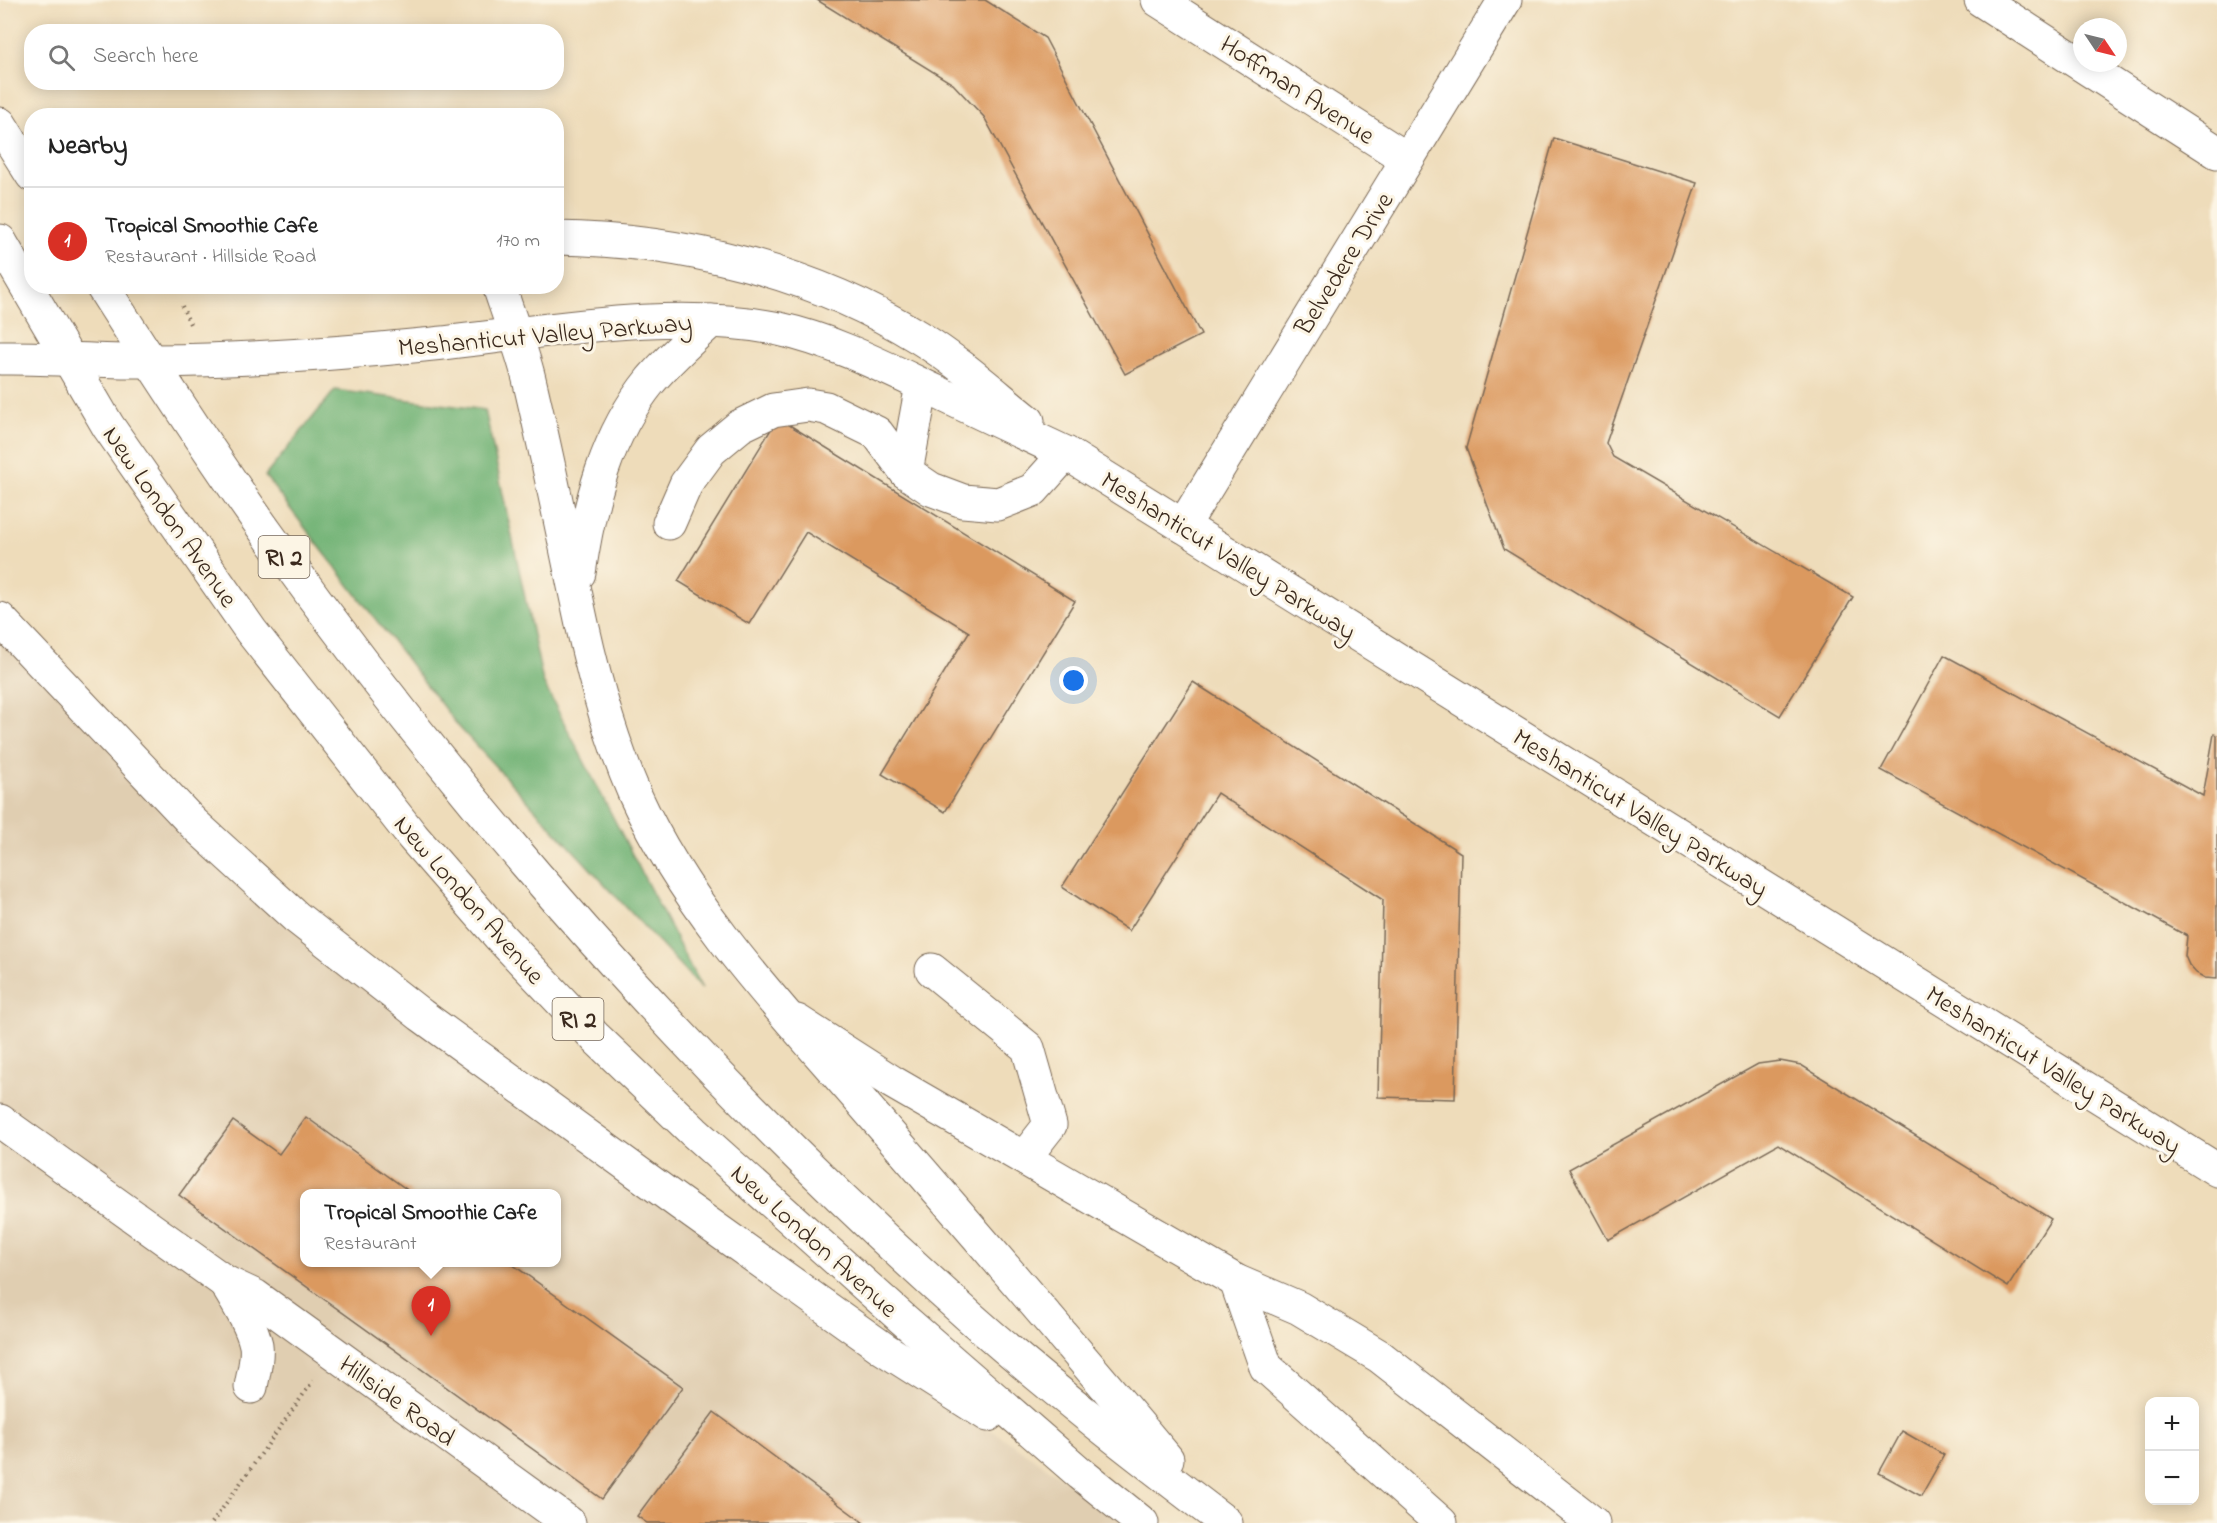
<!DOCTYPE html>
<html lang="en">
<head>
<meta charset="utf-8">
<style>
	:root { --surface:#fff; --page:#f2f2f2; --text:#222; --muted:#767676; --line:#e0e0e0; --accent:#d93025 }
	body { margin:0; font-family:"Indie Flower",sans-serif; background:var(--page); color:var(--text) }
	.controls { position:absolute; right:18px; bottom:18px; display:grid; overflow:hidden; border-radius:12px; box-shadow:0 3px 15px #0003 }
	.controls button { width:54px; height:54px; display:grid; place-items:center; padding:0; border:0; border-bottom:2px solid var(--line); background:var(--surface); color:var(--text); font:30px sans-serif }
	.compass { position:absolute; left:2073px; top:18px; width:54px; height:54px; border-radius:50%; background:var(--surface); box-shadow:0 3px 15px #0003; rotate:125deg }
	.you { position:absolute; left:1074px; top:681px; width:21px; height:21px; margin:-15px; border:4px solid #fff; border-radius:50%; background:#1a73e8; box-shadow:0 0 0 9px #1a73e833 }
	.badge { display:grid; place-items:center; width:39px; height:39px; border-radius:50%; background:var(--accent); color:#fff; font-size:20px; font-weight:700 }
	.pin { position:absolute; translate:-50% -50px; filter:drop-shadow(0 2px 3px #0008) }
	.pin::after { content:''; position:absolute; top:32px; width:21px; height:18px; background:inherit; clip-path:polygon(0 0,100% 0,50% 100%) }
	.popup { position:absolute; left:300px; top:1189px; width:261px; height:78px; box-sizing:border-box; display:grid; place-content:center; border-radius:12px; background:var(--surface); filter:drop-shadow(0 2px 4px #0005); font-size:20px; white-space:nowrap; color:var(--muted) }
	.popup b { font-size:22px; color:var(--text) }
	.popup::after { content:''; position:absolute; left:50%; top:100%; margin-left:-12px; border:12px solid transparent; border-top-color:var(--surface) }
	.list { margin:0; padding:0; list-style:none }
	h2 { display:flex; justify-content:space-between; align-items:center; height:78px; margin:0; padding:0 24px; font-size:26px }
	h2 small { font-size:20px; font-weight:400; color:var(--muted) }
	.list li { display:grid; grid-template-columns:39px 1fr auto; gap:18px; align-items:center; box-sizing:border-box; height:108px; padding:0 24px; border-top:2px solid var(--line) }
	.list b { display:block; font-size:22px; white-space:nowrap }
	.list p { margin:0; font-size:20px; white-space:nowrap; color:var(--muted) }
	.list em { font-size:20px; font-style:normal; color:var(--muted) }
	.icon { flex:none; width:33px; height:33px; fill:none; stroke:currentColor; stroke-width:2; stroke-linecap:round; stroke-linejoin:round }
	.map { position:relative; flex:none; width:2217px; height:1523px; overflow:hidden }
	.search { position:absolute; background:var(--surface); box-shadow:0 3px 15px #0003; left:24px; top:24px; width:540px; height:66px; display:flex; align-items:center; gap:15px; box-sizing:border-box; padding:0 21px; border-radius:24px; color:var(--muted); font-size:22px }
	.panel { position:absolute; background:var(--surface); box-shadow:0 3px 15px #0003; left:24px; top:108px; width:540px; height:186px; border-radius:24px }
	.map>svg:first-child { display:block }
	.built { fill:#e0ceb1; fill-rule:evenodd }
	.forest { fill:#73b477; stroke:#576f4a; stroke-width:1.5 }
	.building { fill:#db995e }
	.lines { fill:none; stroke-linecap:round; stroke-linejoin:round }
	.minor-casing { stroke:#7a6855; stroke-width:35 }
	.major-casing { stroke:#7a6855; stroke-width:35 }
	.path { stroke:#7a6855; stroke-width:4; stroke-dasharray:1.5 4.5; stroke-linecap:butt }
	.minor { stroke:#fff; stroke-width:33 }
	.major { stroke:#fff; stroke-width:33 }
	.labels { text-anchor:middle; stroke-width:6; stroke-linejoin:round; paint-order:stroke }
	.shield { fill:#fcf5e5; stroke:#75675a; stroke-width:1.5 }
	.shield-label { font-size:24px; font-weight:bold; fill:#3b2a1e }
	.street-label { font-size:26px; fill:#3b2a1e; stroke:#fcf5e5 }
</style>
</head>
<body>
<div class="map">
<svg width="2217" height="1523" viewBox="0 0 2217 1523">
	<rect width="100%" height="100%" fill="#fcf5e5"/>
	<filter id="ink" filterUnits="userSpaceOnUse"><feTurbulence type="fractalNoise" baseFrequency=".0167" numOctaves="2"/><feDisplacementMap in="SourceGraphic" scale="12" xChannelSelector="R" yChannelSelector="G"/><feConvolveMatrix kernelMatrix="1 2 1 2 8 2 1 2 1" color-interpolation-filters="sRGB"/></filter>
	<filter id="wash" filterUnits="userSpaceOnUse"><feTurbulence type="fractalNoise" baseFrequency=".008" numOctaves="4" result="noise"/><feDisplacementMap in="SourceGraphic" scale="24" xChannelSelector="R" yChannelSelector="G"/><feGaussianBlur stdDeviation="1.35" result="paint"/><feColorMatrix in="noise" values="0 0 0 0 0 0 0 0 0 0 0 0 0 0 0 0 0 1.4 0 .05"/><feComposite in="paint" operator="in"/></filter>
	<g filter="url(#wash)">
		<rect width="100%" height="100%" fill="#eedcba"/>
		<path class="built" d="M0,625l171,186 671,518 287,194h-1129zM305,1194h252v68h-252z"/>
		<polygon class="forest" points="335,390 485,410 543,682 702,989 458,726 265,476"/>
		<g id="blocks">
			<g class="building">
				<polygon points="817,0 985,0 1045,38 1201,335 1125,374 984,117 953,84"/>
				<polygon points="1554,138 1697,183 1606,443 1613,457 1853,597 1780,716 1504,549 1466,448"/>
				<polygon points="778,418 1075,601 945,812 882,774 969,632 806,532 749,624 678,581"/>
				<polygon points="1944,655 2203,796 2214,734 2217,735 2217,979 2205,978 2196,973 2189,965 2185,956 2187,936 1881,770"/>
				<polygon points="1193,682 1461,853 1455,1099 1378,1097 1383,900 1217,793 1129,931 1062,887"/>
				<polygon points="1780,1061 1801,1065 2051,1219 2008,1287 1778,1144 1608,1240 1569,1169 1758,1064"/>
				<polygon points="306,1117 413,1194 305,1194 305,1262 509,1262 683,1387 602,1499 179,1195 233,1121 279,1154"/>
				<polygon points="714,1412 864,1523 647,1523 637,1516"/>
				<polygon points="1902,1431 1944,1455 1921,1496 1879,1473"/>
			</g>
		</g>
	</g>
	<g filter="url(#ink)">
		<use href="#blocks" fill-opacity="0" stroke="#7a6855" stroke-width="1.5"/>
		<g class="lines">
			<g class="minor-casing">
				<g id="minor">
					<polyline points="1158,0 1407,159"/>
					<polyline points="1981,0 2217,152"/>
					<path d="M556,238c127,2 256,33 364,100 39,24 73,55 108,83"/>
					<path d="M0,358c51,-1 103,4 154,3 89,-1 180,-7 269,-16 112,-11 245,-39 356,-16 55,12 107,39 158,63 43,21 86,41 129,61l1151,717"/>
					<polyline points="906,472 922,385"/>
					<polyline points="669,523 686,484 711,450 740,426 773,410 808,405 826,408 877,433 906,472 931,489 963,501 998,504 1033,490 1066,453"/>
					<polyline points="1183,526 1505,0"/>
					<polyline points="932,970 1028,1048 1050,1125 1024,1158"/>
					<polyline points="797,1021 892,1082 1236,1281 1299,1308 1379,1356 1593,1523"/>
					<polyline points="0,1121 225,1282 255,1296 569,1523"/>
					<polyline points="1236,1281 1266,1367 1441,1523"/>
					<path d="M225,1282c11,19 26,41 31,63 2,14 -3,29 -5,42"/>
				</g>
			</g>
			<g class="major-casing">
				<g id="major">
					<polyline points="0,124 32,175"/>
					<polyline points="0,241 108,426 251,631 413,837 500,937 596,1038 694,1132 903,1319 1081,1474 1142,1523"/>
					<path d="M102,286c55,86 110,171 169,253 204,283 438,545 699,778 81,72 169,140 256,206"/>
					<path d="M499,286c10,31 22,61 30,93 17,72 32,144 47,217 14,67 31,135 59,199 54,118 146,214 230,311 101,117 203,234 302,353"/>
					<path d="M579,573c10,-69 27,-138 72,-193 18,-21 39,-40 60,-59"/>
					<polyline points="0,619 193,823 296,917 421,1015 681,1204 884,1349 988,1415"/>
				</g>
			</g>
			<g class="path">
				<polyline points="182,306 190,324"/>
				<polyline points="212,1523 313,1381"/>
			</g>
			<use href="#minor" class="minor"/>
			<use href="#major" class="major"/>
		</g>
	</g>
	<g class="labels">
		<g class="shield">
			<rect x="258.5" y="536" width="51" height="42" rx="4.5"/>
			<rect x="552.5" y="998" width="51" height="42" rx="4.5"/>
		</g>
		<g class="shield-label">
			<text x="284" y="565">RI 2</text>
			<text x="578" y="1027">RI 2</text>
		</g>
		<g class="street-label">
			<text transform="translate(1298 89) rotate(33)" y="9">Hoffman Avenue</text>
			<text transform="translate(1343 263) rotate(-58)" y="9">Belvedere Drive</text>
			<text transform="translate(545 334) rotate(-5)" y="9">Meshanticut Valley Parkway</text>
			<text transform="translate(171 516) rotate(55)" y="9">New London Avenue</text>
			<text transform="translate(1229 555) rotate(32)" y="9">Meshanticut Valley Parkway</text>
			<text transform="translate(1641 812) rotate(32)" y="9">Meshanticut Valley Parkway</text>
			<text transform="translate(470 899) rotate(49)" y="9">New London Avenue</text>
			<text transform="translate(2054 1069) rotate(32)" y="9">Meshanticut Valley Parkway</text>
			<text transform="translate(815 1240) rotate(42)" y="9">New London Avenue</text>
			<text transform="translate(398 1400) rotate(36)" y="9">Hillside Road</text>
		</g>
	</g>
</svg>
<div class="controls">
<button>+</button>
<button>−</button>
</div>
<svg class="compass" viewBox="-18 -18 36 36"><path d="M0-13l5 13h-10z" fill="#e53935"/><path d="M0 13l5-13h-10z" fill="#767676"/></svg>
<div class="you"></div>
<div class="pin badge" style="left:431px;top:1336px">1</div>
<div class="popup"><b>Tropical Smoothie Cafe</b>Restaurant</div>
<div class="search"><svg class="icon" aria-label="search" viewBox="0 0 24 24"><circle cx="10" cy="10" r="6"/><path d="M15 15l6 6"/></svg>Search here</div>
<section class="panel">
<h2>Nearby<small></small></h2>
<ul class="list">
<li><span class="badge">1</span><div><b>Tropical Smoothie Cafe</b><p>Restaurant · Hillside Road</p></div><em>170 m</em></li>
</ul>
</section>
</div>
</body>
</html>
